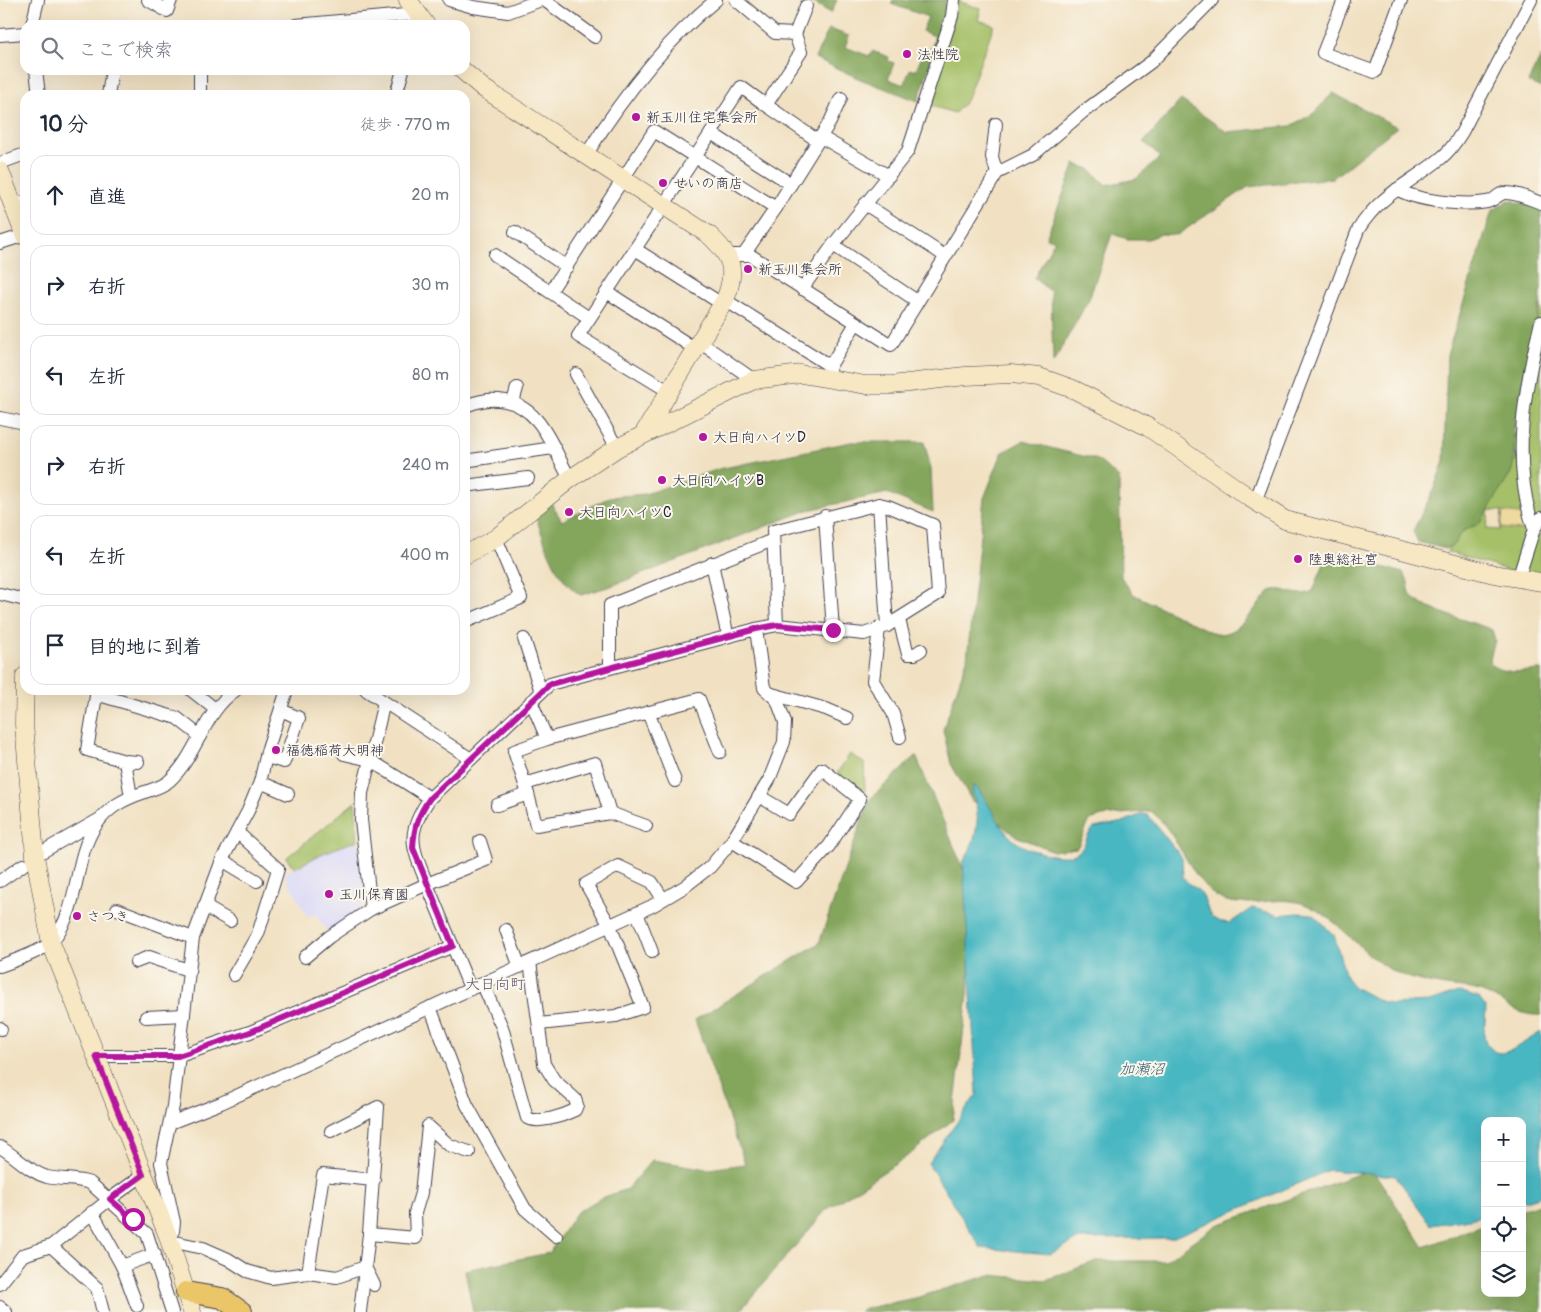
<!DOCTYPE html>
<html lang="ja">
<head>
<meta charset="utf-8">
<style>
	:root { --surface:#fff; --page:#f2f2f3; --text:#1f2937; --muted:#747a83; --line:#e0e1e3 }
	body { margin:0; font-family:Pangolin,"Klee One",sans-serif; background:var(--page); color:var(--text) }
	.controls { position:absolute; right:15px; bottom:15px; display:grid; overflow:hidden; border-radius:10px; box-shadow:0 5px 20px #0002 }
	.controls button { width:45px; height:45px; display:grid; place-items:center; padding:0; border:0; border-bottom:1px solid var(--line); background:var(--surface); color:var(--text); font:25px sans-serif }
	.stop { position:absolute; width:15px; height:15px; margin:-11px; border:4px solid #b5179e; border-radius:50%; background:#fff }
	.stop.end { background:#b5179e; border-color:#fff; box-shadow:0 1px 5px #0008 }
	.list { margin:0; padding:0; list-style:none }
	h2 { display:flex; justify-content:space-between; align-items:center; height:65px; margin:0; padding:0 20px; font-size:21px }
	h2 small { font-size:16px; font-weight:400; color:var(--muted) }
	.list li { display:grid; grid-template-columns:32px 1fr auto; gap:15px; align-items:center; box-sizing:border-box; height:80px; margin:0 10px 10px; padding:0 10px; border:1px solid var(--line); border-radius:15px }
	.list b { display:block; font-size:19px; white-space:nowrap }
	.list em { font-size:16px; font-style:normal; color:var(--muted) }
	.icon { flex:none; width:28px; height:28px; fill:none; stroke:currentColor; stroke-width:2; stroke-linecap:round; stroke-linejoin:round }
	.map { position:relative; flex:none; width:1541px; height:1312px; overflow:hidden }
	.search { position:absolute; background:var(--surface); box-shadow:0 5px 20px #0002; left:20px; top:20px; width:450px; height:55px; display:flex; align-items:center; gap:12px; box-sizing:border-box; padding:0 18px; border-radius:15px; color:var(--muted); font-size:19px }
	.panel { position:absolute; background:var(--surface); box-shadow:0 5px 20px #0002; left:20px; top:90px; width:450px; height:605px; border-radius:15px }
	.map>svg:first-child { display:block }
	.built { fill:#d8d7f8 }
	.green { fill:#a5c067; stroke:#647151; fill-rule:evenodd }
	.forest { fill:#84a65c; stroke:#53644c }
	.sand { fill:#eeda9e; stroke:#887e6c }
	.water { fill:#49b7c2; stroke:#366c7e }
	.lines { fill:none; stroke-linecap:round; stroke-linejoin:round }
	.street-casing { stroke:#413f4f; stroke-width:14 }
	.secondary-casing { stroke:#413f4f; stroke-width:19 }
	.primary-casing { stroke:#413f4f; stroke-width:22 }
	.street { stroke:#fff; stroke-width:12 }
	.secondary { stroke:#f7e8c3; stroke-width:18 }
	.primary { stroke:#eac669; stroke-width:20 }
	.route { stroke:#b5179e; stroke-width:6 }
	.poi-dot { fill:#b5179e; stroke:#fbf7ec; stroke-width:2 }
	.labels { text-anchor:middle; stroke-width:4; stroke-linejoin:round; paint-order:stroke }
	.poi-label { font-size:14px; fill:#22223b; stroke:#fbf7ec; text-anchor:start }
	.neighbourhood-label { font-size:15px; fill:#5a4e6e; stroke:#fbf7ec }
	.water-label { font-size:15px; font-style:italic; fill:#325e71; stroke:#fbf7ec }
</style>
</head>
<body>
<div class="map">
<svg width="1541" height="1312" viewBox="0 0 1541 1312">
	<rect width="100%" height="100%" fill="#fbf7ec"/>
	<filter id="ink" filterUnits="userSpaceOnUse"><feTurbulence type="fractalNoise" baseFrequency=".02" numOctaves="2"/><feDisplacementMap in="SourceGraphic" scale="10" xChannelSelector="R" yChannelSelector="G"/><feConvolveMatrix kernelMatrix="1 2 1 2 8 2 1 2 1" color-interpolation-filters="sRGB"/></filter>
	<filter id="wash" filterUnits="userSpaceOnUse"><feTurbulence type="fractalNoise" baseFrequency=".0096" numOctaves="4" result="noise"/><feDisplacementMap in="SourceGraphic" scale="20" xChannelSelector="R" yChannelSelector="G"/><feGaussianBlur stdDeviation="1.12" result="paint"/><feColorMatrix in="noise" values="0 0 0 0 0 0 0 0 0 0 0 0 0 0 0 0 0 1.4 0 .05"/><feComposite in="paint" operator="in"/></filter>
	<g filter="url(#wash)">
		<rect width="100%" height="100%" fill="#f1e1c2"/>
		<polygon class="built" points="358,840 363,882 362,907 328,932 315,914 308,917 284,874 323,853"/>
		<g class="green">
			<polygon points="958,1 981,9 978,20 994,25 966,101 955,113 928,105"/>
			<path d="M1541,304v272l-18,-1 -76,-23 70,-120 18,-108zM1489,510l13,1 -2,19 -13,-1z"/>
			<polygon points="850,754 864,763 865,795 837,773"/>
			<polygon points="355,802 358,840 323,853 295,868 286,858"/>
		</g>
		<g class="forest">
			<polygon points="809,0 837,0 831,13"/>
			<polygon points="893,0 951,0 918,101 860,79 815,58 829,29 849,36 845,47 869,56 872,51 889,57 888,61 894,63 888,79 904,85 910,69 915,71 926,49 931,50 935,36 922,31 928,17 891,4"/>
			<polygon points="1541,56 1541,88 1528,82"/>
			<polygon points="1333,93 1397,127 1333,178 1248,187 1177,235 1162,234 1148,239 1128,239 1112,234 1089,299 1053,363 1051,292 1034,278 1055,240 1046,238 1075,164 1090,169 1106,185 1136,179 1161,157 1144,142 1181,100 1227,132 1291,126 1314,113"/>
			<polygon points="1509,200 1532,206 1541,212 1541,299 1514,429 1514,461 1511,473 1480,523 1463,531 1454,544 1446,549 1418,542 1413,531 1433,491 1444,461 1447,355 1492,211"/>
			<path d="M1023,441l75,19 21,18 2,99 12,17 82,40c25,2 39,-26 55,-43 16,-6 24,9 43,0l16,-40 74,22c8,11 4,13 8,22 7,14 64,27 81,35l3,10 -6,22c14,14 34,9 52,8v345c-26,2 -39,-17 -62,-24 -8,-3 -18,-3 -26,-4 -21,-3 -43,-7 -62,-17 -32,-17 -52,-53 -87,-66 -26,-10 -58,6 -83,-5 -28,-13 -43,-67 -70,-88l-49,5 -12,4 -13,28 -24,3 -38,-15 -43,-35 -21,-37 -8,-34 24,-71 17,-161 18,-45z"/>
			<path d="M851,442h73l7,26 2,44 -46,-19 -79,17 -197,76 -30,9c-25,-14 -36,-52 -45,-78l15,-14 11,18 48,-24 35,-3 74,-25z"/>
			<polygon points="916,756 973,892 968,994 953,1120 909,1155 826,1210 739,1312 473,1312 465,1270 549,1253 577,1212 601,1198 627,1189 652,1160 709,1169 745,1164 695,1020 819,943 869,800"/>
			<polygon points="1372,1169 1424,1247 1485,1224 1485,1293 1522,1293 1522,1210 1541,1203 1541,1312 859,1312 863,1309 919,1297 990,1275 1046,1280 1096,1261 1165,1261 1217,1225"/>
		</g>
		<polygon class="sand" points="1503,512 1525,515 1529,531 1501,528"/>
		<path class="water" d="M973,785l5,4c25,33 23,56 69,65 10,2 22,4 30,-1 10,-6 8,-18 17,-25l29,-6 19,-8 6,1 34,43 1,20c5,6 11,8 16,13 13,14 2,30 31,32l22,-15 28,7 18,-2 14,1 22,21 12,42 8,10 26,14 11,3 38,-2 29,-10 21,6 7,10 -2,29 2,7 9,8 6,1 11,-3 29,-18v164l-19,6v-81h-37v94l-15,4 -39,6 -35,-49 -67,-6 -157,68 -93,1 -29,15 -69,-6 -53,-85 49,-69 -14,-232c11,-17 17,-37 13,-57 -1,-7 -5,-13 -3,-20z"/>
	</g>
	<g filter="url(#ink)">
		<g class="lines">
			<g class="street-casing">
				<g id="street">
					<polyline points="148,0 167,11 171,0"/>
					<polyline points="449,0 473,7 508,12 541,0"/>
					<polyline points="544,0 595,37"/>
					<polyline points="1344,0 1323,53 1375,72 1401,0"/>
					<polyline points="32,25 38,0"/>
					<polyline points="296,25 416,14"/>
					<polyline points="795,34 806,6"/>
					<polyline points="0,35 25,33"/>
					<polyline points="36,70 39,95"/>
					<polyline points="108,95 112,70"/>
					<polyline points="200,95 200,70"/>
					<polyline points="396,95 403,70"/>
					<polyline points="766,105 818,141 776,208"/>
					<polyline points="996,124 992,157 997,173"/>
					<polyline points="711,133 791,184"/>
					<polyline points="821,137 889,176"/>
					<polyline points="818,141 830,122 841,98"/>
					<path d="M586,155c36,-57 78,-113 130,-155"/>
					<polyline points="0,163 25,154"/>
					<path d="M1397,189c19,12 67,17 90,13 7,-1 11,-8 17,-9 11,-1 26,6 37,10"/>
					<polyline points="12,202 25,203"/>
					<polyline points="865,204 945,256"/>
					<polyline points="515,232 567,267"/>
					<polyline points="0,243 25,235"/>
					<polyline points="833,245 917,301"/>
					<polyline points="635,249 722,304"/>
					<polyline points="495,255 550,292"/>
					<polyline points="728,255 750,255 891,345 997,173 1033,155 1083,112 1151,62 1212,0"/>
					<polyline points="802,289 833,245 908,151 952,16 954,0"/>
					<polyline points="607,292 694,348"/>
					<polyline points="725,300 830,366"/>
					<polyline points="589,318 550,292 654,131 776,208 745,253"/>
					<polyline points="698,341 754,380"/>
					<polyline points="828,373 830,366 856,323"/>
					<polyline points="576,374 617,448"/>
					<polyline points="670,392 578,336 741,87 766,105 801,52 795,34 775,33 736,0"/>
					<polyline points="513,402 517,388"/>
					<path d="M468,405c10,-4 20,-6 31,-5 42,4 53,47 71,79"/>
					<polyline points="0,418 25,423"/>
					<polyline points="471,460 553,448"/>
					<polyline points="465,486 528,478"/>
					<path d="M1255,502l103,-272c21,-35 51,-46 82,-71 9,-7 16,-17 22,-27l69,-132"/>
					<polyline points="879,504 887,626"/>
					<polyline points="825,516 833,630"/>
					<path d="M1534,529c-23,-68 -10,-139 7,-207"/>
					<polyline points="712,563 726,628"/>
					<polyline points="1518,579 1534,529 1541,518"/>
					<polyline points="0,594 25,600"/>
					<polyline points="899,620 908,654 915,654 921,650"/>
					<polyline points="465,622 521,598 496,538"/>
					<polyline points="879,628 873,681 893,713 900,737"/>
					<polyline points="524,639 541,692"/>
					<polyline points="610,667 610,605 773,540"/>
					<polyline points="97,690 87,750 125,761 131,797"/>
					<polyline points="191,690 215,709"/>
					<polyline points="366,690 471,759 550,684 756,629 777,625 864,634 887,626 938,594 933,525 888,506 879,504 773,531 777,625"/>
					<polyline points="96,694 177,718 200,736"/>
					<polyline points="772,694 826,709 847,718"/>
					<polyline points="531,701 547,739 699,699 720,752"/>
					<polyline points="384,702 370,760 430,798 471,759"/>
					<polyline points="648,712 675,781"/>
					<polyline points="547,739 514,751 528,794 536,825 610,813 646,826"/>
					<polyline points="266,757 284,762 299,718 281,710"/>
					<polyline points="125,761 138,762"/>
					<polyline points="260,782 288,794"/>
					<polyline points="525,784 595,763 610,813"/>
					<path d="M430,798c-25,36 -18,48 -3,86l59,-24 -6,-19"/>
					<polyline points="497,805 528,794"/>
					<polyline points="732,841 796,882 829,846 860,799 822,769 789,814 759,796"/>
					<polyline points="35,856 100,819"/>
					<polyline points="222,860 257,881"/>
					<polyline points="0,881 23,865"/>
					<polyline points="204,906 230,921"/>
					<polyline points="117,909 193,938"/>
					<polyline points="371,909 427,884 470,988"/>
					<polyline points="637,913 652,952"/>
					<polyline points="506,930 520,967"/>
					<polyline points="305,957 329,937 371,909 361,820 362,793 370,760 344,754"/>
					<polyline points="136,962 149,957 188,970"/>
					<path d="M0,966c13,-5 43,-15 51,-24 30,-32 21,-82 45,-117 12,-18 28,-26 49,-33 8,-3 17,-5 24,-11 29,-26 34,-69 67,-91"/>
					<polyline points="234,975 258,934 278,869 237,832"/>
					<path d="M482,983l20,44 25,91c12,6 36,-2 48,-8l2,-5 -2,-6 -21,-19 -10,-16 -14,-102"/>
					<polyline points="430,1007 467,1105 525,1209 556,1236"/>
					<polyline points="146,1017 184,1015"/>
					<polyline points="539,1024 616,1016 643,1007 610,926 586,884 618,866 652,882 663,899"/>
					<polyline points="0,1028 1,1029"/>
					<polyline points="96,1056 179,1056 250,1032 453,946"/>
					<polyline points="170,1123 221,1103 652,906 684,887 710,867 732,841 769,780 784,742 785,722 777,700 764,688 756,629"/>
					<polyline points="331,1131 378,1107 369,1234 360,1312"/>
					<path d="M0,1147c16,9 29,25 47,30 15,3 29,1 43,6l57,51 25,78"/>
					<polyline points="92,1212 122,1266 155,1254"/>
					<polyline points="369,1234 416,1238 415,1213 421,1193 428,1126 449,1145 469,1152"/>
					<polyline points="168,1236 173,1231 174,1222 161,1163 173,1106 193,938 222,860 248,811 260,782 268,748 287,690"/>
					<polyline points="170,1241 203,1248 228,1259 247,1271 271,1278 308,1273 337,1277 365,1267 374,1285"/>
					<polyline points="51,1246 97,1288 103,1312"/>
					<polyline points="122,1266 137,1306"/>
					<polyline points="308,1273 323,1175 374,1180"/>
					<polyline points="0,1284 23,1255 51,1246 110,1199 143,1175"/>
					<polyline points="0,1307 6,1312"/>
				</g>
			</g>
			<g class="secondary-casing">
				<g id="secondary">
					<polyline points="408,0 426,25"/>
					<path d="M462,70l21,18 226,147c23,21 28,35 16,65l-81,133"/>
					<polyline points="0,171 25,236"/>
					<polyline points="465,555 496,538 570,479 617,448 754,380 801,374 866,385 892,385 965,376 1011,374 1039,377 1073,389 1148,427 1250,498 1285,520 1494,574 1541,582"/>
					<polyline points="25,676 24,724 35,856 51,943 168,1236 192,1312"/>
				</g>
			</g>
			<g class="primary-casing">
				<polyline id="primary" points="186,1292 222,1298 242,1312"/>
			</g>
			<use href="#street" class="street"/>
			<use href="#secondary" class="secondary"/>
			<use href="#primary" class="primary"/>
		</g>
	</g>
	<g class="lines" filter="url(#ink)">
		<path class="route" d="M133,1219l-23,-20 33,-24 -47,-119h82l72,-24 203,-86 -40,-98c1,-21 5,-33 17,-50l120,-114 206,-55 21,-4 56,5"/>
	</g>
	<g class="poi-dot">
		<circle cx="907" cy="54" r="5"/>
		<circle cx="636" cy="117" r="5"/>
		<circle cx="663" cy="183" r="5"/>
		<circle cx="748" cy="269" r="5"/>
		<circle cx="703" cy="437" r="5"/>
		<circle cx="662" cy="480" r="5"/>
		<circle cx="569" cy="512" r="5"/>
		<circle cx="1298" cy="559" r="5"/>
		<circle cx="276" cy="750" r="5"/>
		<circle cx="329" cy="894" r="5"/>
		<circle cx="77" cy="916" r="5"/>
	</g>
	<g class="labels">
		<g class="poi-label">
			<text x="917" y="59">法性院</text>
			<text x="646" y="122">新玉川住宅集会所</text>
			<text x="673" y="188">せいの商店</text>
			<text x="758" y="274">新玉川集会所</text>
			<text x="713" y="442">大日向ハイツD</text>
			<text x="672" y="485">大日向ハイツB</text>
			<text x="579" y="517">大日向ハイツC</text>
			<text x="1308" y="564">陸奥総社宮</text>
			<text x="286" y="755">福徳稲荷大明神</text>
			<text x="339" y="899">玉川保育園</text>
			<text x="87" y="921">さつき</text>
		</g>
		<g class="neighbourhood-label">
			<text x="495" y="989">大日向町</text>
		</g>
		<g class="water-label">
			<text x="1142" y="1074">加瀬沼</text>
		</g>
	</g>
</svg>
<div class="controls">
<button>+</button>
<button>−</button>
<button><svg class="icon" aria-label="locate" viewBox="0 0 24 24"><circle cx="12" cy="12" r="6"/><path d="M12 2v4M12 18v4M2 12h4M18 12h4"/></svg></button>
<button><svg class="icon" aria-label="layers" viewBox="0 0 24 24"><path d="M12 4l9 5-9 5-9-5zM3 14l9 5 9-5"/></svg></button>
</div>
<div class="stop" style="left:133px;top:1219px"></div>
<div class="stop end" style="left:833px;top:630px"></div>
<div class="search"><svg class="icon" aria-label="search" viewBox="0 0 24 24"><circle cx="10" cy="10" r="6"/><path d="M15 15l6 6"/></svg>ここで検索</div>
<section class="panel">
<h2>10 分<small>徒歩 · 770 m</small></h2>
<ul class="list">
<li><svg class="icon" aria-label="ahead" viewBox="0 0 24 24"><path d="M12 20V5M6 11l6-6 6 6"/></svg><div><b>直進</b></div><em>20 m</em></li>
<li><svg class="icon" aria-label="right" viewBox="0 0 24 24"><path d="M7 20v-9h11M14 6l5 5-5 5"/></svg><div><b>右折</b></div><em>30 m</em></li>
<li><svg class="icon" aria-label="left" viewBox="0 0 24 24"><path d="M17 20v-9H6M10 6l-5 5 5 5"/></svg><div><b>左折</b></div><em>80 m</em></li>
<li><svg class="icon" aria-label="right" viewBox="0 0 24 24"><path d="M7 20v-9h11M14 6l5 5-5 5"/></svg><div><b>右折</b></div><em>240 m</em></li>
<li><svg class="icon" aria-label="left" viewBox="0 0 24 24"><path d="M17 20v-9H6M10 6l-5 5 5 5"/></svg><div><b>左折</b></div><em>400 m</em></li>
<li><svg class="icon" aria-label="arrive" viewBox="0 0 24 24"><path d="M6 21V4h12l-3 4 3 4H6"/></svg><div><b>目的地に到着</b></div></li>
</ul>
</section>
</div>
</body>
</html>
